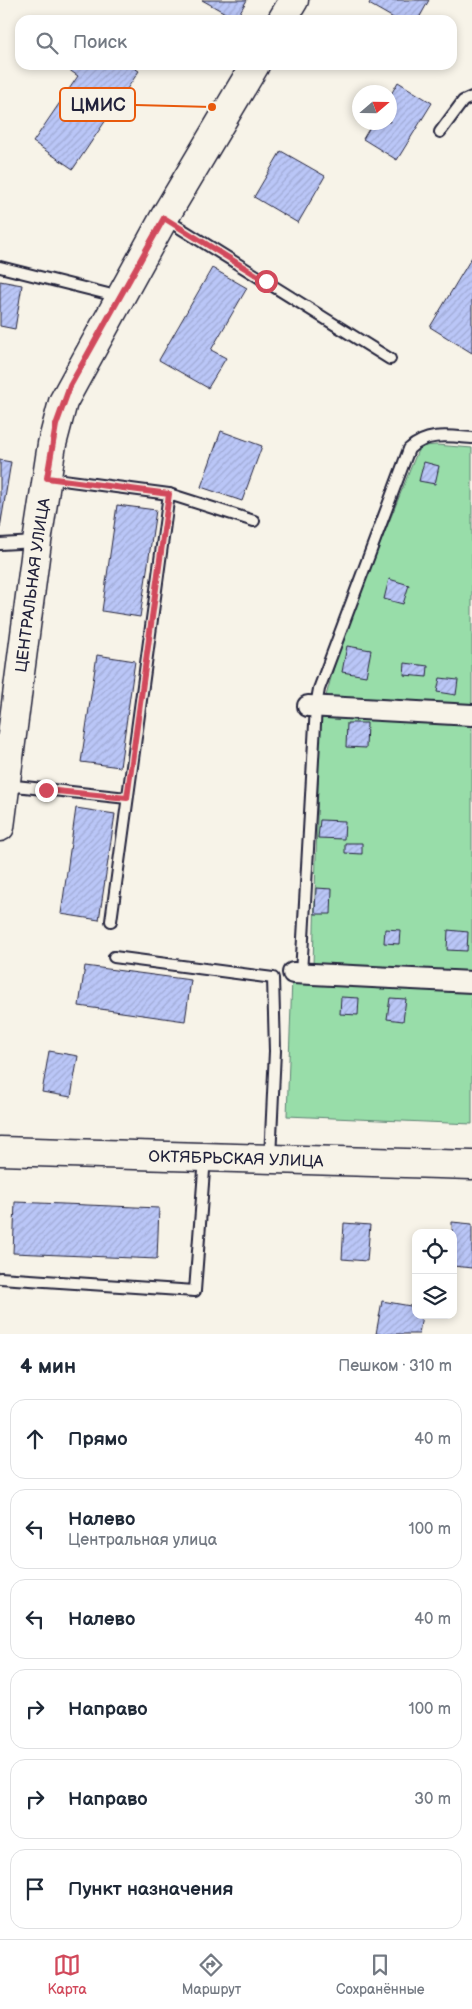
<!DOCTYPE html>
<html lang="ru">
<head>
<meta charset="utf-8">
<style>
	:root { --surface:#fff; --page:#f6f6f7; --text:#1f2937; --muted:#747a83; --line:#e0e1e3; --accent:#d1495b }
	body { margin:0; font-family:"Balsamiq Sans",sans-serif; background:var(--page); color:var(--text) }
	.controls { position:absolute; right:15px; bottom:15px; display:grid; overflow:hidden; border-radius:10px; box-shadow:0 2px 8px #0003 }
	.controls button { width:45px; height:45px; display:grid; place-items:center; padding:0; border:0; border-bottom:1px solid var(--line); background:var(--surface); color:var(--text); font:25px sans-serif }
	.compass { position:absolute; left:352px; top:85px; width:45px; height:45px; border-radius:50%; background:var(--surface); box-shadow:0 2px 8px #0003; rotate:70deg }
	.stop { position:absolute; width:15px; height:15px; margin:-11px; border:4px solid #d1495b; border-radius:50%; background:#fff }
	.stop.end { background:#d1495b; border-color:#fff; box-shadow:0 1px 5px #0008 }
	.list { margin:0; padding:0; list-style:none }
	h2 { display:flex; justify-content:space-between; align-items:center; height:65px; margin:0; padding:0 20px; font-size:21px }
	h2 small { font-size:16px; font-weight:400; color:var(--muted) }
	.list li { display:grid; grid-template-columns:32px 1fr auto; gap:15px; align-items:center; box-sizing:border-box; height:80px; margin:0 10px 10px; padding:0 10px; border:1px solid var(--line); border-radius:15px }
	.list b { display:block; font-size:19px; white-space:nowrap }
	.list p { margin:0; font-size:16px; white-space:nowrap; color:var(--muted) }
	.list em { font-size:16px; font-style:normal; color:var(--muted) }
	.icon { flex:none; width:28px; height:28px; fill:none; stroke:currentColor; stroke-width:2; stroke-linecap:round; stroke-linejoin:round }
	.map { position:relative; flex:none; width:472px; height:1334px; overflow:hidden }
	.search { position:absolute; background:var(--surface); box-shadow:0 2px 8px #0003; left:15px; right:15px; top:15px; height:55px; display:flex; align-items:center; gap:12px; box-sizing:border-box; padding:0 18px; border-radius:15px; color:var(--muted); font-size:19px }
	.sheet { height:605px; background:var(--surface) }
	nav { display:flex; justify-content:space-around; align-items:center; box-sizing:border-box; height:70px; border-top:1px solid var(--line); background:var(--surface); font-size:14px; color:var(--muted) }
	nav a { display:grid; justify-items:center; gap:2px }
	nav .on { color:var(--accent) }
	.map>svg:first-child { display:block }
	.green { fill:#98dda9; stroke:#5d8072 }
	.building { fill:url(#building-hatch); stroke:#22223b }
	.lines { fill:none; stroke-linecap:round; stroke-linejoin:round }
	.lane-casing { stroke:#22223b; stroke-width:14 }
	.street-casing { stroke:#22223b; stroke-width:24 }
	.secondary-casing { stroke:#22223b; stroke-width:31 }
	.lane { stroke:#f7f3e8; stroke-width:10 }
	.street { stroke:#f7f3e8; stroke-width:20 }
	.secondary { stroke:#f7f3e8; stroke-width:28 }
	.route { stroke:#d1495b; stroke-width:6 }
	.labels { text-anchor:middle; stroke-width:4.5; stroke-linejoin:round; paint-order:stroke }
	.street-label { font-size:16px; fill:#22223b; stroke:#f7f3e8 }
	.leader { fill:none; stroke:#e8590c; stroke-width:2 }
	.callout-dot { fill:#e8590c; stroke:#f7f3e8; stroke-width:2 }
	.callout { fill:#f7f3e8; stroke:#e8590c; stroke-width:2 }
	.callout-label { font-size:18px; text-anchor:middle; font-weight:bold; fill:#22223b }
</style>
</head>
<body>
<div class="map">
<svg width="472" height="1334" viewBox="0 0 472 1334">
	<defs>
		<pattern id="building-hatch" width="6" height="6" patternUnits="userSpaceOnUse" patternTransform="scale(1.25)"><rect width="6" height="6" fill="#bac6f7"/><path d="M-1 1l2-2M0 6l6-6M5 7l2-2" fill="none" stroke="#a0aad5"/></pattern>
	</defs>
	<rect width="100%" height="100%" fill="#f7f3e8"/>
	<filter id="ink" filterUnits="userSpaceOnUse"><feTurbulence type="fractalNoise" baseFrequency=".02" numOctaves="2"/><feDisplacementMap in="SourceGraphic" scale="10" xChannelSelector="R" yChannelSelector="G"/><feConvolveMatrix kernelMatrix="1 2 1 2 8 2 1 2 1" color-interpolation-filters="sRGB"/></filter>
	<g filter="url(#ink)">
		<g class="green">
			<polygon points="436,445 472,448 472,708 326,696 341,641 418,450 424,446"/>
			<polygon points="320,714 472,722 472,973 313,965"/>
			<polygon points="292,978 472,989 472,1124 287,1116"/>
		</g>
		<g class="building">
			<polygon points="202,0 247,0 236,19"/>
			<polygon points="371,0 429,0 418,20 397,20 369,4"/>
			<polygon points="62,65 129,65 139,71 73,169 33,142 78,76"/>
			<polygon points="398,82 432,103 397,160 363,139 373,122 390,122 390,96"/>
			<polygon points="281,151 325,176 298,223 254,197"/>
			<polygon points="472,257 472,353 430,327"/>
			<polygon points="212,268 247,288 211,350 226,358 208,388 159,360"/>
			<polygon points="0,281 22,285 15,329 0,326"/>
			<polygon points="221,431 262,446 242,501 201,487"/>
			<polygon points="0,460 11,462 0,528"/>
			<polygon points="424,462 439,466 435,484 419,481"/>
			<polygon points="117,505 156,510 140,617 102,611"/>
			<polygon points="389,579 409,585 403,604 384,599"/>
			<polygon points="347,646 371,650 366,676 342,672"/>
			<polygon points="97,655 135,661 120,767 81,762"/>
			<polygon points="405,663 428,666 427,677 404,675"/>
			<polygon points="440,678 458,680 456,695 437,692"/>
			<polygon points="347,723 367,723 366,748 346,747"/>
			<polygon points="76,808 115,814 99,920 61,914"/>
			<polygon points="320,820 345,821 344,839 318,838"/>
			<polygon points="345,843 362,843 362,854 345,853"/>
			<polygon points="316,888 332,889 331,914 315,914"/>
			<polygon points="385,929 400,930 399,944 384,943"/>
			<polygon points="448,930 468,932 467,951 447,950"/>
			<polygon points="85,966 191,980 185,1021 79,1006"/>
			<polygon points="341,997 359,998 358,1015 340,1014"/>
			<polygon points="390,998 406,999 403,1021 387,1019"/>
			<polygon points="49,1051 78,1056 71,1097 42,1092"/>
			<polygon points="15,1202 159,1208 157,1259 13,1253"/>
			<polygon points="452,1222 472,1224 472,1268 453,1266"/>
			<polygon points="344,1223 370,1225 367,1261 342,1259"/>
			<polygon points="382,1301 416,1307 416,1315 422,1315 419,1334 376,1334"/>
		</g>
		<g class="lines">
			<g class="lane-casing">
				<g id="lane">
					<polyline points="440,132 463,101 472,97"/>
					<polyline points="164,218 390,359"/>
					<polyline points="0,267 120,297"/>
					<polyline points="48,478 169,494 254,521"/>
					<polyline points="0,544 36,542"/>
					<polyline points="6,785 127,798"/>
					<polyline points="111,921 169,494"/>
					<polyline points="114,957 273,978 275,1051 270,1158"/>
					<path d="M301,974l15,-268 3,-17 90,-240c18,-17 40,-13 63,-11"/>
					<polyline points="0,1278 195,1291 205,1157"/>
				</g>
			</g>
			<g class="street-casing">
				<g id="street">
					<polyline points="308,706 472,715"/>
					<polyline points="293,973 472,982"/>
				</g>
			</g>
			<g class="secondary-casing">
				<g id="secondary">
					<polyline points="282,20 294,0"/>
					<path id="s1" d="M0,827l37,-285 15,-98 11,-42 101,-184 91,-153"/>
					<path id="s2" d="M0,1151l472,14"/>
				</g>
			</g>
			<use href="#lane" class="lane"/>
			<use href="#street" class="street"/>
			<use href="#secondary" class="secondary"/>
		</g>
	</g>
	<g class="lines" filter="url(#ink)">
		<polyline class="route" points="46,790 127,798 169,494 47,478 56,425 70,386 164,218 266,281"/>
	</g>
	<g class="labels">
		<g class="street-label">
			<text dy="6" stroke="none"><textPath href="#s1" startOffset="244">ЦЕНТРАЛЬНАЯ УЛИЦА</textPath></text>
			<text dy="6" stroke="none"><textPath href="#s2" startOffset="236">ОКТЯБРЬСКАЯ УЛИЦА</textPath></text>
		</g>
	</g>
	<path class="leader" d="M212 107L135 105"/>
	<circle class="callout-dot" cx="212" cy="107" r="5"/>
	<rect class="callout" x="60" y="88" width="75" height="33" rx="5"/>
	<g class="callout-label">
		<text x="98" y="111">ЦМИС</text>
	</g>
</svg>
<div class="controls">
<button><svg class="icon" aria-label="locate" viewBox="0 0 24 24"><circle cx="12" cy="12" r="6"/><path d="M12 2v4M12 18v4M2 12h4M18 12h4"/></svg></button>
<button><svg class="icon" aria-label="layers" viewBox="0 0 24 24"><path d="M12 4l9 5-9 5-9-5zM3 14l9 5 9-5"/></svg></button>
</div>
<svg class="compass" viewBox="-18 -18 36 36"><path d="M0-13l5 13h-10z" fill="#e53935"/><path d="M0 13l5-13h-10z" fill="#747a83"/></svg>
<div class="stop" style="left:266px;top:281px"></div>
<div class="stop end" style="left:46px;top:790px"></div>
<div class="search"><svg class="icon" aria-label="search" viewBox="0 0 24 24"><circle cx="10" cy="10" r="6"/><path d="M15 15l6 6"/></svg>Поиск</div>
</div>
<section class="sheet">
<h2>4 мин<small>Пешком · 310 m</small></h2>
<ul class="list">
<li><svg class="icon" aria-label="ahead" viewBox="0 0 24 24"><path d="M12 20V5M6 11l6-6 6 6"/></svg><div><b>Прямо</b></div><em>40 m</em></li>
<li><svg class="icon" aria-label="left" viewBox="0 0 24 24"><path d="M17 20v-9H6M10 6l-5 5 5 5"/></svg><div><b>Налево</b><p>Центральная улица</p></div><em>100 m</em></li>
<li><svg class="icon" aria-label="left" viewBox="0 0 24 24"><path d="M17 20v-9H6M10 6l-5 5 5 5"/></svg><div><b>Налево</b></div><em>40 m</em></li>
<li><svg class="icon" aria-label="right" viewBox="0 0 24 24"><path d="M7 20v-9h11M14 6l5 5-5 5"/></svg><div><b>Направо</b></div><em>100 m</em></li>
<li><svg class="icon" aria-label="right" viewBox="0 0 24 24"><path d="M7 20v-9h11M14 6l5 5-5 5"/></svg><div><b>Направо</b></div><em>30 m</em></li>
<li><svg class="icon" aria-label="arrive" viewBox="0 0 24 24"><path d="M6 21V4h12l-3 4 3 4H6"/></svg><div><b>Пункт назначения</b></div></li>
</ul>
</section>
<nav>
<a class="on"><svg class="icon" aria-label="map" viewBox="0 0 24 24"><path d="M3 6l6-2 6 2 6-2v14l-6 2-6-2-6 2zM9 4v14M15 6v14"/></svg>Карта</a>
<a><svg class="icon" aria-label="directions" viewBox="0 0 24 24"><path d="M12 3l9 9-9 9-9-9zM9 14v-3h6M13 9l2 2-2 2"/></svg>Маршрут</a>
<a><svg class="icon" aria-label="saved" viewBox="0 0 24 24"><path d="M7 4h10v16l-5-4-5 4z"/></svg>Сохранённые</a>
</nav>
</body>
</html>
